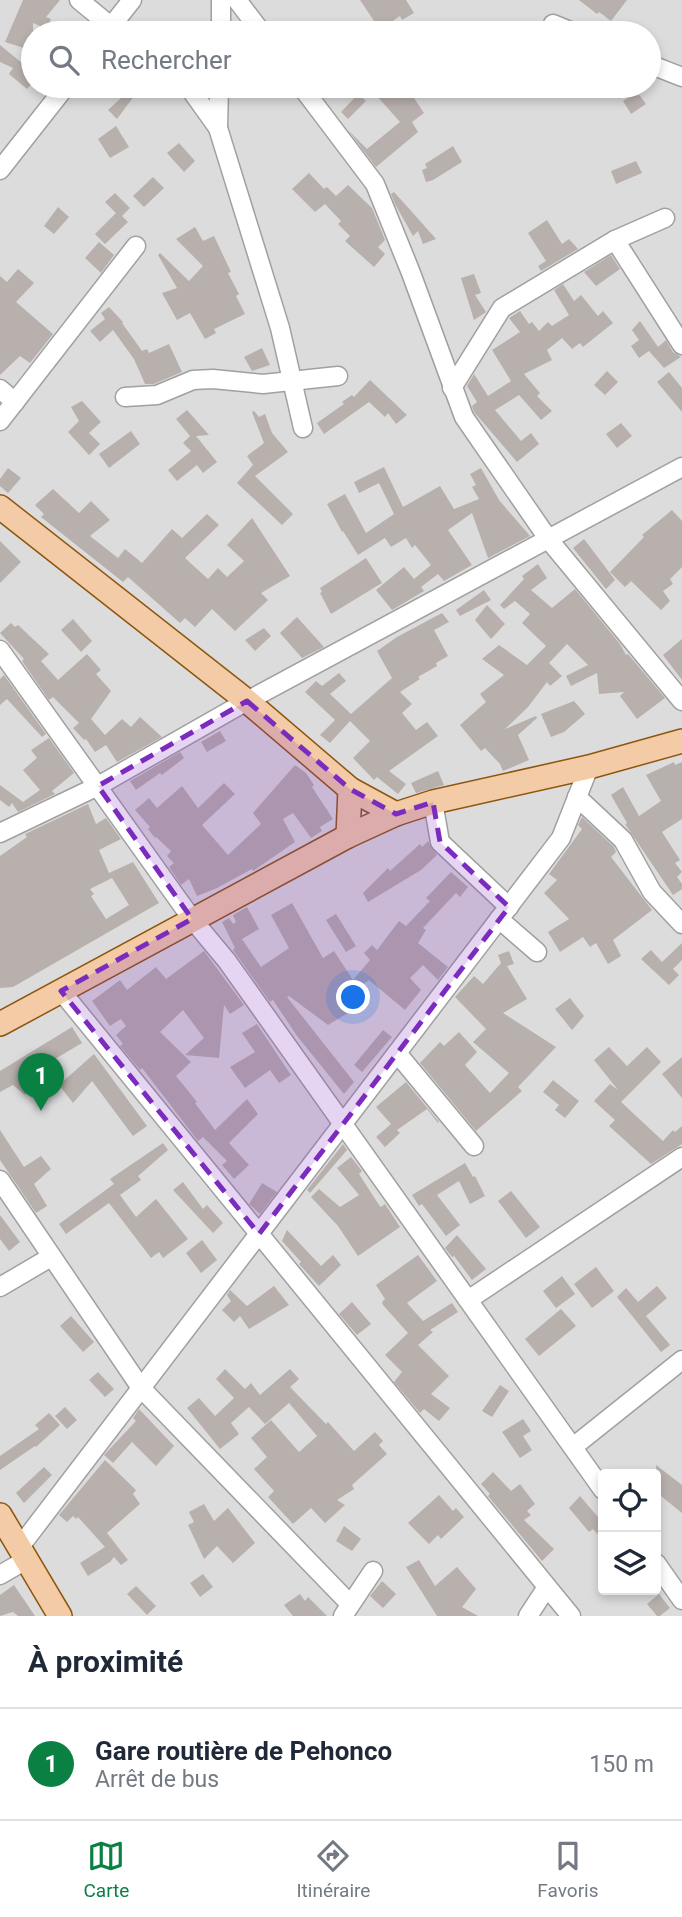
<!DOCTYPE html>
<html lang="fr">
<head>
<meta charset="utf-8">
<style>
	:root { --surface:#fff; --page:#f6f6f7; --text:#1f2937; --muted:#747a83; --line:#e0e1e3; --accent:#0b8043 }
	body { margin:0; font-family:Roboto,sans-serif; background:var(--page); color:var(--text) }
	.controls { position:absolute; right:21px; bottom:21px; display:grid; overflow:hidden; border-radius:7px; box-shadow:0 4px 10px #0003 }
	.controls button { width:63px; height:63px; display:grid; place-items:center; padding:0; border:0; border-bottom:2px solid var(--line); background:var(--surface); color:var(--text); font:35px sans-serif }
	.you { position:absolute; left:354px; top:998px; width:24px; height:24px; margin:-18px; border:5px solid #fff; border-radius:50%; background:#1a73e8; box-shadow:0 0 0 10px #1a73e833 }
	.badge { display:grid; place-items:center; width:46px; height:46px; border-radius:50%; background:var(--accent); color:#fff; font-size:23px; font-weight:700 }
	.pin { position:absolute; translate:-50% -58px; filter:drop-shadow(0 2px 4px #0008) }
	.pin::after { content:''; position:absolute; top:37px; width:24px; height:21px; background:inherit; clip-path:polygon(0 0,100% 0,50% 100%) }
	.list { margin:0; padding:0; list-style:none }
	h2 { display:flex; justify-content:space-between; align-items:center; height:91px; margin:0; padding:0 28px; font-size:30px }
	h2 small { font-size:23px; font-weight:400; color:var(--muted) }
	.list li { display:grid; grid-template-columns:46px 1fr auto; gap:21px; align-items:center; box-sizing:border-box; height:112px; padding:0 28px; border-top:2px solid var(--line) }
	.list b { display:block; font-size:26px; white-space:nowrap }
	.list p { margin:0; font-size:23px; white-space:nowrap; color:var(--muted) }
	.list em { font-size:23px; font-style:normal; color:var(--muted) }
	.icon { flex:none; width:38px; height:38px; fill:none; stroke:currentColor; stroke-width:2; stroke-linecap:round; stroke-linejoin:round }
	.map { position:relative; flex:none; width:682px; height:1616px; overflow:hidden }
	.search { position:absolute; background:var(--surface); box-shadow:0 4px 10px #0003; left:21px; right:21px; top:21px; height:77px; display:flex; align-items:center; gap:18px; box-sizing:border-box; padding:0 24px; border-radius:38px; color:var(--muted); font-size:26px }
	.sheet { height:203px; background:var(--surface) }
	nav { display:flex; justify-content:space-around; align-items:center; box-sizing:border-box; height:98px; border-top:2px solid var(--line); background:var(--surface); font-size:19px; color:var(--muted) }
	nav a { display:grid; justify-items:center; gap:4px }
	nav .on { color:var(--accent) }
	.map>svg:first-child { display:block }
	.residential { fill:#dddcdd; fill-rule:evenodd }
	.building { fill:#b8b0ac; fill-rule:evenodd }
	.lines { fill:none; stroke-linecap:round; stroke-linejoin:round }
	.minor-casing { stroke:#a0a0a0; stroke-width:21 }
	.major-casing { stroke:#8e560d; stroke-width:26 }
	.minor { stroke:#fff; stroke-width:18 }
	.major { stroke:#f4cba7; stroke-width:23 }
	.marked { fill:#7b2cbf; fill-opacity:0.2; stroke:#7b2cbf; stroke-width:5; stroke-dasharray:14 9; stroke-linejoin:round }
</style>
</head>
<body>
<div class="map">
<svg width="682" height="1616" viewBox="0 0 682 1616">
	<rect width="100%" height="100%" fill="#efebe7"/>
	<path class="residential" d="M0,0h682v1616h-682zM33,33h616v53h-616zM603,1474h53v116h-53z"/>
	<g class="building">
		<polygon points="23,0 60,0 46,17 51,19 47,29 33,23 33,51 5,42"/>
		<polygon points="360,0 406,0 414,13 402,20 400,16 380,30"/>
		<polygon points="579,0 627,0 611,21 599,12 597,14"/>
		<polygon points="0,45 33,72 33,82 27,89 9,74 13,68 0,62"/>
		<polygon points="134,86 140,88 117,119 108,110"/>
		<polygon points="384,86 406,86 424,113 412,122 418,132 376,167 348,130 367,149 400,122 375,94"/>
		<polygon points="637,92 646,104 631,114 623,101"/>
		<polygon points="358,94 366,101 348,119 341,112"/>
		<polygon points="116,126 129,147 110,158 98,139"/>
		<polygon points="179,143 195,161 184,172 167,153"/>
		<polygon points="453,146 462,162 433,180 426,182 422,170 427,168 425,164"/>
		<polygon points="636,161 642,173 616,184 611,171"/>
		<polygon points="309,173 324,189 327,187 336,196 348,185 372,208 385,240 378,247 385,254 374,267 345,241 350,236 338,224 341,221 325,204 315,212 292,189"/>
		<polygon points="153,177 164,188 144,207 133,196"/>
		<polygon points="394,192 413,213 436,239 423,244 418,231 413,236 395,204 391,194"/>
		<polygon points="115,193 130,208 122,216 128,222 105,244 95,234 116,213 105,202"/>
		<polygon points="58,207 69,217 54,234 44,226"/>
		<polygon points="547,220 562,244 569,239 578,249 541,271 538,266 546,261 528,233"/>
		<polygon points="195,227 203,241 214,236 231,272 228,273 239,294 236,296 245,314 214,329 216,333 205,339 190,313 177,320 162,293 177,288 158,255 160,253 189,281 203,266 176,239"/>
		<polygon points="99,242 114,255 101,273 85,258"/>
		<polygon points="611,255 620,269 596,286 584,272"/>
		<polygon points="18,269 34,283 16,302 53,334 30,363 20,356 0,375 0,276 7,282"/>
		<polygon points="474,274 481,293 475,295 486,312 474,320 461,278"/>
		<polygon points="563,284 574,301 581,295 598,316 603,311 613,323 583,347 580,343 572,349 562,338 547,350 552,360 524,374 540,393 537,396 552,411 541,420 519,395 495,410 521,441 531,433 539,444 517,462 474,412 472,406 477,402 467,386 474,374 488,396 511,381 492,350 520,332 509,318 520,311 529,324 532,322 539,331 548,322 552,326 569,315 554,290"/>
		<polygon points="109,307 123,322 122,323 142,351 147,349 149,353 169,344 182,372 154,384 145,384 134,359 113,330 100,342 90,331 105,319 101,313"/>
		<polygon points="640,321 658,347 666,340 673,352 681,357 664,368 649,351 639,358 631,346 639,340 632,330"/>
		<polygon points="262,348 270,365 252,371 244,357"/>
		<polygon points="607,371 618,382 605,395 594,385"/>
		<polygon points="669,372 682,388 682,412 657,382"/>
		<polygon points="370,380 407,415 396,424 388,413 385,417 369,402 324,434 317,423 344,404 342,402 352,395 354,397"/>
		<polygon points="82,401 101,422 89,433 100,444 89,455 68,432 79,421 71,407"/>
		<polygon points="187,410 209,435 196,436 217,462 203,473 197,465 177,481 168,470 191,451 183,443 190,436 176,419"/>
		<polygon points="254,411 259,417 265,414 272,433 288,452 255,476 293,514 282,525 237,483 253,465 247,456 264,443 252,412"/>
		<polygon points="621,423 632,436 617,448 606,434"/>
		<polygon points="131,431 140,444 109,468 99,454"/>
		<polygon points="384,467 403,507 440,486 454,509 479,499 472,487 476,485 470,474 481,468 499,500 530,536 488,558 472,513 448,530 472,565 444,581 438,574 421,587 424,591 392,610 376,590 404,567 414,579 431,565 415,545 412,548 406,538 391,547 385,538 358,555 343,531 342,532 327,504 345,494 366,533 394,514 379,483 359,493 354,482"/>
		<polygon points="8,468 21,478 8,493 0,486 0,479"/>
		<polygon points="53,489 79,513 91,501 110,520 90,536 118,558 125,549 142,563 172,529 182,538 207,514 219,525 185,558 208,579 218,568 227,577 244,561 227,545 252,518 290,576 261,593 268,600 235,631 212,609 195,627 185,618 180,623 128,577 123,582 41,517 44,514 35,505"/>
		<polygon points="672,510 682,521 682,567 670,579 673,584 663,591 670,601 661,610 631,581 625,587 610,572 644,537 642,535"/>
		<polygon points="584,539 615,580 606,589 573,548"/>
		<polygon points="0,541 21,562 0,583"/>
		<polygon points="366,558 382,583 331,614 320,593 322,592 320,588"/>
		<polygon points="538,564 547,578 531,590 552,608 575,589 620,644 626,655 628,654 665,698 637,719 620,696 624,692 599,694 597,673 571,686 566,676 588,665 567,644 549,663 562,676 550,686 547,682 528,707 505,729 536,716 537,718 518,735 529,760 503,771 500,764 485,748 481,751 460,725 486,702 480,694 504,675 482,659 499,645 527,665 546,646 522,623 530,614 515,601 504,609 500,605 524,579 522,576"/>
		<polygon points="484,590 491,600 460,616 456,610"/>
		<polygon points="487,605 505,624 491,639 475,620"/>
		<polygon points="442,613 449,622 434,630 448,656 436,663 437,666 418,677 420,679 400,692 412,704 402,713 416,730 427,722 438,736 389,771 406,784 398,794 377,777 374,780 353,758 370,741 350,721 330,743 320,735 335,720 305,692 316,681 322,686 339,673 346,681 330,694 351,714 392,678 377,651 397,637"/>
		<polygon points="297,617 324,647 302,658 280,633"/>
		<polygon points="73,619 92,641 81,652 61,630"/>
		<polygon points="11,623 15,627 18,625 49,654 41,661 58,680 87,654 101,670 96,674 111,691 91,719 105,735 122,719 131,727 140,717 162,737 117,762 106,745 95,752 86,739 84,740 73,728 79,723 53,697 49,700 22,661 24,659 0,633"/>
		<polygon points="264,628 271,636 255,651 245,640"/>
		<polygon points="682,639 682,680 663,655"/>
		<polygon points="4,675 46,734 42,737 7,699 0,705 0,679"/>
		<polygon points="574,701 585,714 564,732 551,737 541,714"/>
		<polygon points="220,731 226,741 207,752 201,742"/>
		<polygon points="49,738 74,773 52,791 55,794 18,812 12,803 9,807 0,800 0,785 23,802 40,790 23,770 37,758 31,750"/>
		<polygon points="180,752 184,758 162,775 160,773 136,790 130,781"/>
		<polygon points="674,762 675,765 682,762 682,819 662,832 680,860 675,863 682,872 677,877 682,884 682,889 673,895 625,824 627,823 611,795 623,787 639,816 661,801 646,775"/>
		<polygon points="295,765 306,773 314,785 312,787 333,819 320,827 322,831 311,838 293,813 283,819 295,842 253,871 252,869 217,888 197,896 189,879 181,885 169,867 174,863 167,856 171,851 156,837 155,838 148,829 150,827 135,810 149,798 157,808 182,786 198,808 224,783 235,794 202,825 228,855 261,824 253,813"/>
		<polygon points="438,771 444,785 416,793 411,783"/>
		<path d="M88,804l8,20 10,-6 15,21 -22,11 10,23 24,-11 26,41 -146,84 -13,1v-132l27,-19 -2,-3zM112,878l17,27 -23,14 -15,-23 3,-2 -4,-5z"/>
		<polygon points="582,817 614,847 616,852 611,857 652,910 613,940 621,956 608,964 596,943 590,947 583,937 560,952 548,932 569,919 544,893 557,880 549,874 582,829 578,825"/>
		<polygon points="428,841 437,855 421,870 368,902 363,893 388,868 390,871 420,844 422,847"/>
		<polygon points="451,872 468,887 460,897 456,893 423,928 426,930 418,943 448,967 438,980 423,965 410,978 421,990 405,1010 369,980 340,999 348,1013 328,1025 289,996 287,997 354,1082 344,1094 297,1036 273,1000 270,1002 233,950 235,948 222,922 229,918 233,924 236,922 233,915 247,907 259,929 242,939 261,967 289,948 271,915 292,903 323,958 334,951 353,980 370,960 364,953 372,945 377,950 399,921 406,926 430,901 426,898"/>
		<polygon points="336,914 356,946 346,952 326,920"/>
		<polygon points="682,943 682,960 673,969 679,975 669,985 641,959 651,950 662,962"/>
		<polygon points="204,951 244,1005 230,1014 224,1005 219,1058 185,1055 204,1038 183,1010 160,1032 191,1062 176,1076 197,1102 195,1103 215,1130 247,1099 258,1114 229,1143 249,1165 234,1179 222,1165 227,1161 203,1137 198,1141 142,1068 140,1070 120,1046 123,1044 116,1035 126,1026 121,1019 110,1026 92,1001 120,980 127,990 156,967 166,979"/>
		<polygon points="509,951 514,964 507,966 527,999 503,1013 556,1047 518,1087 522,1091 476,1131 420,1063 440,1042 444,1046 459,1032 477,1052 465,1065 490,1093 509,1073 473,1042 486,1029 455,997 474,976 483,984 501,963 498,955"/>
		<polygon points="570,998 584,1016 572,1030 555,1009"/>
		<polygon points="257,1024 291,1075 279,1083 270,1070 245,1088 230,1067 255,1052 242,1033"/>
		<polygon points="72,1027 82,1043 43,1066 47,1083 31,1093 28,1090 25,1095 13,1085 0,1092 0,1071"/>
		<polygon points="383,1030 392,1037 362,1072 354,1065"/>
		<polygon points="609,1047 627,1066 647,1047 661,1062 621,1102 663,1141 673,1130 675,1132 682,1126 682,1144 651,1164 609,1126 615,1120 594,1101 610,1084 618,1090 594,1060"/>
		<polygon points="94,1054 147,1126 133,1136 92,1081 73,1103 59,1085"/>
		<polygon points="682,1057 682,1098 662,1074"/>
		<polygon points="553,1080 579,1101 565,1118 555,1110 559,1105 543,1092"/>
		<polygon points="406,1082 439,1122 438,1123 427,1109 397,1130 400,1133 385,1147 376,1137 391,1124 376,1107"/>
		<polygon points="0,1130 24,1167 41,1156 51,1169 34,1184 47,1206 36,1213 0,1160"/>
		<polygon points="163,1143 168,1150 138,1176 141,1180 120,1195 136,1217 156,1199 188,1239 163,1258 159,1252 151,1258 109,1203 66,1234 59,1224 114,1184 110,1179"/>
		<polygon points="343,1144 347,1150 310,1193 307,1190"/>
		<polygon points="351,1157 362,1171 359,1174 379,1205 381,1207 385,1204 400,1227 358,1256 338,1226 311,1197 319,1189 340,1207 359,1195 337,1168"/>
		<polygon points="465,1163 473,1177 475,1176 485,1196 470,1204 459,1181 437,1195 460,1225 446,1236 422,1204 419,1206 412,1195"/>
		<polygon points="183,1182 203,1209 207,1205 223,1223 213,1233 173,1190"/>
		<polygon points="262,1183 277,1192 260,1214 249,1204"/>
		<polygon points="511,1191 540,1227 526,1238 498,1201"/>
		<polygon points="0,1215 20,1242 9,1251 0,1239"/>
		<polygon points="287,1230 321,1266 333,1255 341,1265 319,1286 299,1264 301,1262 282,1241"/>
		<polygon points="457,1235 486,1269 472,1280 454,1256 452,1257 445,1248"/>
		<polygon points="202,1240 217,1260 201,1273 186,1253"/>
		<polygon points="418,1255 437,1281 407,1303 423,1321 452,1303 458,1312 430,1330 433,1332 418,1345 449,1376 431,1394 450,1408 439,1421 424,1409 420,1413 394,1382 402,1372 385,1355 408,1333 383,1305 382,1302 385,1299 376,1285"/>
		<polygon points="596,1267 614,1291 592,1308 574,1284"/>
		<polygon points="562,1276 575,1294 556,1308 543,1291"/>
		<polygon points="274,1286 289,1305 249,1329 240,1316 234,1322 222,1310 231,1301 227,1295 230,1290 247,1306"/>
		<polygon points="657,1286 667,1298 646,1316 670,1345 661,1352 617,1297 626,1288 638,1302"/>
		<polygon points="352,1302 371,1324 357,1335 339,1314"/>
		<polygon points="561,1309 576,1326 539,1356 525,1339"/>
		<polygon points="71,1316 94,1342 83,1352 60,1326"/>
		<polygon points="225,1369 245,1389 251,1383 260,1395 290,1369 299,1379 290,1387 326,1424 328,1422 354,1451 375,1432 383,1441 379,1445 387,1454 352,1485 354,1489 337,1500 345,1505 325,1523 311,1508 293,1524 268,1497 274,1491 254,1469 267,1457 251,1438 271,1420 299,1452 317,1436 289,1403 265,1424 249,1407 231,1423 239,1434 220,1449 187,1408 199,1398 215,1416 234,1398 216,1379"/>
		<polygon points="98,1372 114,1389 105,1397 89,1380"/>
		<polygon points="500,1385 509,1391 492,1417 482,1411"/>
		<polygon points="65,1407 77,1420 67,1429 55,1416"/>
		<polygon points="139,1409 174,1446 156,1466 132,1442 113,1463 104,1455 136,1421 133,1418"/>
		<polygon points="49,1413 60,1425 36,1447 35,1446 0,1470 0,1456 39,1429 35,1425"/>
		<polygon points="523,1419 531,1431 523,1436 532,1450 520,1458 502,1432"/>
		<polygon points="105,1460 136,1490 133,1494 140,1504 107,1533 128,1560 121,1565 114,1557 110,1562 88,1576 80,1563 105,1547 78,1517 76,1519 73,1516 67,1522 59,1515"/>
		<polygon points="656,1465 682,1485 682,1513 656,1492"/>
		<polygon points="44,1467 52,1475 24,1503 16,1493"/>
		<polygon points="493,1472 511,1491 520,1484 535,1504 527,1511 531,1515 524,1520 554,1549 542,1561 488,1496 490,1494 481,1484"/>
		<polygon points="439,1495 453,1511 456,1508 464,1517 441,1539 438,1535 429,1544 408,1523"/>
		<polygon points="580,1496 603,1523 603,1540 593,1529 589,1532 569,1508"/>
		<polygon points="204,1504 214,1521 228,1508 255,1543 233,1563 217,1546 204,1559 188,1525 194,1522 189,1512"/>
		<polygon points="344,1526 361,1539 352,1551 336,1541"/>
		<polygon points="419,1560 435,1586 457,1567 476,1589 462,1607 478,1616 437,1616 406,1567"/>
		<polygon points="203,1574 213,1587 200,1597 190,1583"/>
		<polygon points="382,1581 396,1594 383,1608 370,1596"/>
		<polygon points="14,1585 35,1616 18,1616 13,1612 0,1616 0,1595"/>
		<polygon points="136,1586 156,1606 147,1615 127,1594"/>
		<polygon points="300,1594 305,1601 308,1597 327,1616 293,1616 284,1605"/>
		<polygon points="659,1594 670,1608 660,1616 657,1616 647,1604"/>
	</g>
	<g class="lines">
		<g class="minor-casing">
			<g id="minor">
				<polyline points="79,0 119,33"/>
				<polyline points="237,0 262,33"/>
				<polyline points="553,24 575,33"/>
				<polyline points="106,33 132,0"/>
				<polyline points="221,33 221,0"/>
				<polyline points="649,64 682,77"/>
				<polyline points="188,86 218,128 280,328 303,428"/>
				<polyline points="301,86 375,184 411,273 464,417 549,540 682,701"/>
				<polyline points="218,128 219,86"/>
				<polyline points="0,170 66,86"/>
				<polyline points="615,240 682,345"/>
				<polyline points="452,388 502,308 615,240 665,218"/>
				<polyline points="0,389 15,402"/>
				<polyline points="125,397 157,395 193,380 213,379 263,384 338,376"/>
				<polyline points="0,421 136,246"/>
				<polyline points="0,650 192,919 227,961 603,1490"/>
				<polyline points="577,797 623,840 652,892 682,924"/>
				<polyline points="433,802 440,842 509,907"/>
				<polyline points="0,833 98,786 247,701 682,467"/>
				<polyline points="499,919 537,952"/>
				<polyline points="61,991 571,1616"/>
				<polyline points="397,1053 474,1146"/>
				<polyline points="0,1180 141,1388 350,1604"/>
				<polyline points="0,1287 51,1257"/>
				<polyline points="468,1300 682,1157"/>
				<polyline points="573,1447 682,1360"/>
				<polyline points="19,1548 561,838 589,767"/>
				<polyline points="656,1563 682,1600"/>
				<polyline points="0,1575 26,1560"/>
				<polyline points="343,1616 373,1571"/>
				<polyline points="528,1616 547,1587"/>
			</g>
		</g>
		<g class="major-casing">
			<g id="major">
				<polyline points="0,507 247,701 350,789 396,814"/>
				<polyline points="348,836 350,789"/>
				<polyline points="0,1024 348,836 396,814 433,802 589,767 682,741"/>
				<polyline points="0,1515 60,1616"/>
			</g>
		</g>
		<use href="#minor" class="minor"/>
		<use href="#major" class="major"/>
	</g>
	<path class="marked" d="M247,701l103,88 46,25 37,-12 7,40 69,65 -250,327 -198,-243 131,-72 -94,-133z"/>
</svg>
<div class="controls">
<button><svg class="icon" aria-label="locate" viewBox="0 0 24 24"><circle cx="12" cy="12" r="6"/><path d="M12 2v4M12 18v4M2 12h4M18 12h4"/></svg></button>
<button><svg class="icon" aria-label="layers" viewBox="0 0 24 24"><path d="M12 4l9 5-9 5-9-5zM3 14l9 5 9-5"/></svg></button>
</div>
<div class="you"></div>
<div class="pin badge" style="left:41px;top:1111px">1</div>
<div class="search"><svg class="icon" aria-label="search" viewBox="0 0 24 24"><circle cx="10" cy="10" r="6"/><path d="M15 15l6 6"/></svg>Rechercher</div>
</div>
<section class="sheet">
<h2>À proximité<small></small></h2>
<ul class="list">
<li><span class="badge">1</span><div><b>Gare routière de Pehonco</b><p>Arrêt de bus</p></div><em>150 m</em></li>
</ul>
</section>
<nav>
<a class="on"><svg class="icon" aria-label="map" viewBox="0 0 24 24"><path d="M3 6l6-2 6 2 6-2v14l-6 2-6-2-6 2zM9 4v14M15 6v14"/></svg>Carte</a>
<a><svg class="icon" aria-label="directions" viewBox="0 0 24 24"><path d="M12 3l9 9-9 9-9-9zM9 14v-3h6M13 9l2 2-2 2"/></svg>Itinéraire</a>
<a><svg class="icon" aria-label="saved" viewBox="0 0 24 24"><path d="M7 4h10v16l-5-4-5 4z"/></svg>Favoris</a>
</nav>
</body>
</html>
